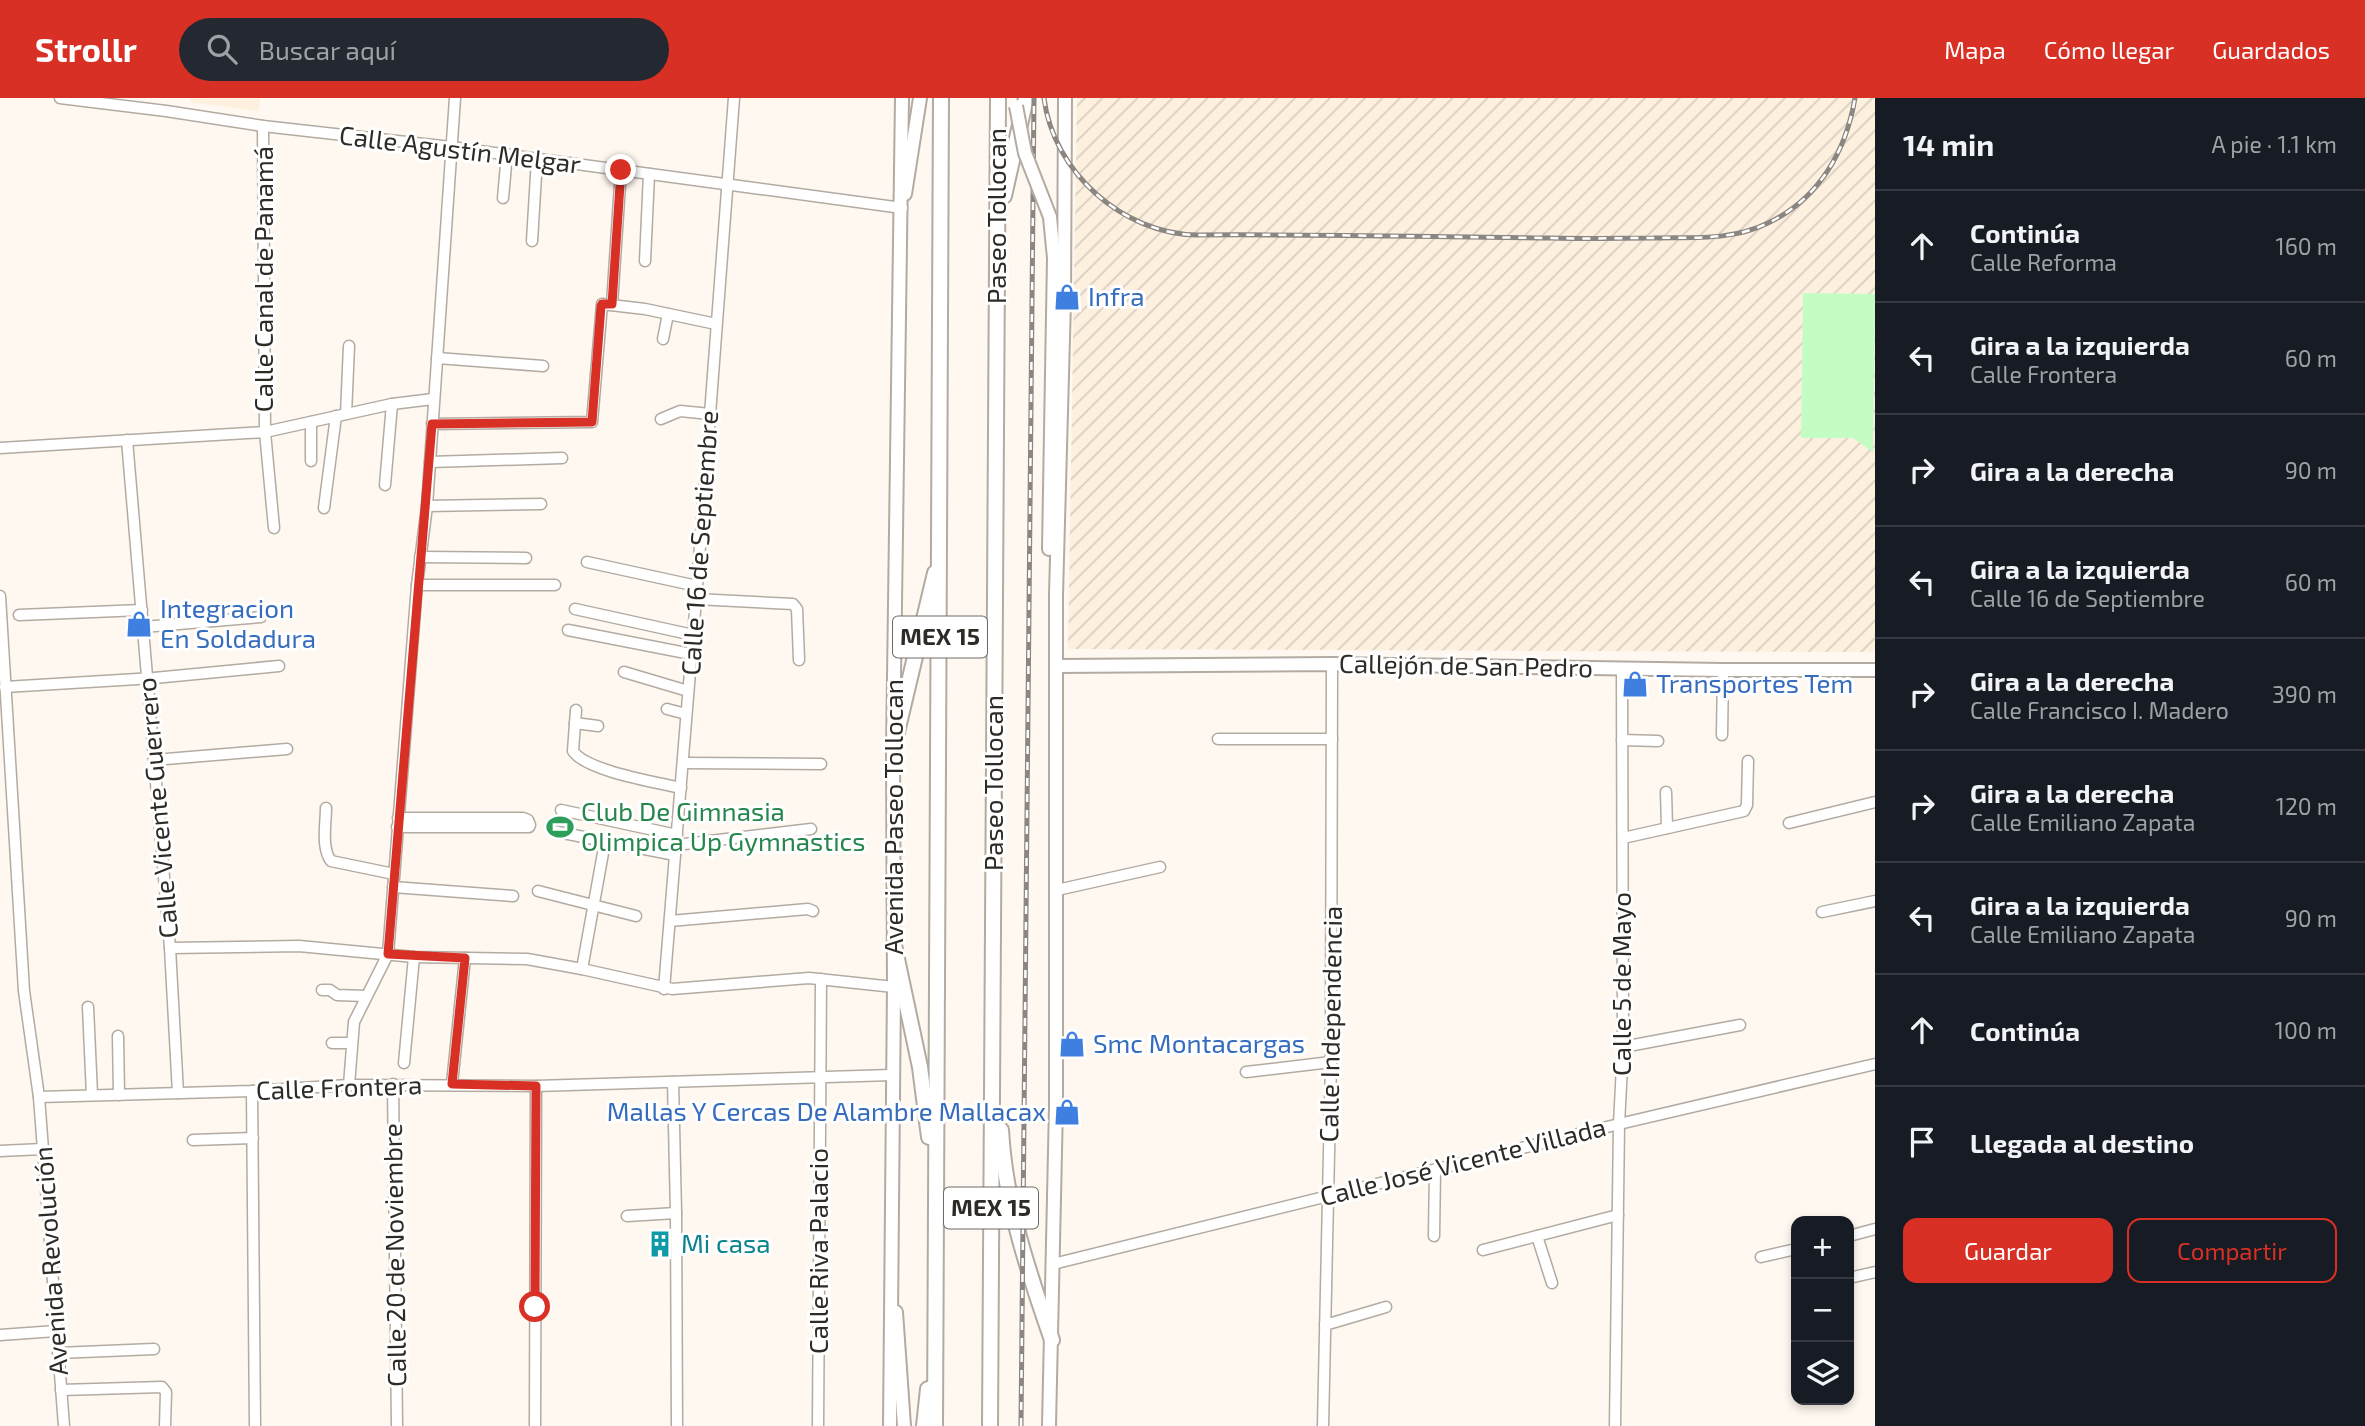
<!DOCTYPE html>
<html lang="es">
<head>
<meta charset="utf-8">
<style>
	:root { --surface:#171b24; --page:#242831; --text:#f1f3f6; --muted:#9ea1a6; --line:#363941; --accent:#d93025 }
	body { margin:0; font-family:"Exo 2",sans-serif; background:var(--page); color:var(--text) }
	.controls { position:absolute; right:21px; bottom:21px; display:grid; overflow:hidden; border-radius:14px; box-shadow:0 4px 10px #0003 }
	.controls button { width:63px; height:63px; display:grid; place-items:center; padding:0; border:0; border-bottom:2px solid var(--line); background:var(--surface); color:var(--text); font:35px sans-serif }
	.stop { position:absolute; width:21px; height:21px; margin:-16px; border:5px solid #d93025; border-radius:50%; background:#fff }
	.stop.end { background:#d93025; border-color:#fff; box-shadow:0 2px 7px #0008 }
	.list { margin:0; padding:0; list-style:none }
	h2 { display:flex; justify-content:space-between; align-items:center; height:91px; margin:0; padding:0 28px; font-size:30px }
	h2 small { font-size:23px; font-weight:400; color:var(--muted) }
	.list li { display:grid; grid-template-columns:46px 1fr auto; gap:21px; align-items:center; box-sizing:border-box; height:112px; padding:0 28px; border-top:2px solid var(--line) }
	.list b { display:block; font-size:26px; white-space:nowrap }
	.list p { margin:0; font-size:23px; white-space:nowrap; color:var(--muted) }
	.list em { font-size:23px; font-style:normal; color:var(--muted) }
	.actions { display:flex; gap:14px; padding:21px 28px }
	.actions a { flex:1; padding:16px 0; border:2px solid var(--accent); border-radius:14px; text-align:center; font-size:24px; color:var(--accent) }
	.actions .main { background:var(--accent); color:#fff }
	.icon { flex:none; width:38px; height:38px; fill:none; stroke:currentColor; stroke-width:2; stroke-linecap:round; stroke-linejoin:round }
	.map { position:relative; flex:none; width:1875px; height:1328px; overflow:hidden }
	header { display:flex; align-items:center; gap:42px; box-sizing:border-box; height:98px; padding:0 35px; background:var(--accent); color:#fff }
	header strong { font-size:33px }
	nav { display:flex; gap:38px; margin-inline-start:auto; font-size:24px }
	.search { width:490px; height:63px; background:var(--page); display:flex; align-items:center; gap:18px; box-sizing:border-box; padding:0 24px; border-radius:38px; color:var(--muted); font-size:26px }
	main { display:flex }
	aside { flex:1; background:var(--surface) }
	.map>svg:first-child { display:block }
	.built { fill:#fdf0df }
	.industrial { fill:url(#industrial-furrows) }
	.green { fill:#c4fdc4 }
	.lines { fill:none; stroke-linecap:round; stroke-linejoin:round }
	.minor-casing { stroke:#b3aba1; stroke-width:13 }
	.major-casing { stroke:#b3aba1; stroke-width:16 }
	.highway-casing { stroke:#b3aba1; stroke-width:18 }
	.minor { stroke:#fff; stroke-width:10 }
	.major { stroke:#fff; stroke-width:12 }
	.highway { stroke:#fff; stroke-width:14 }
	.rail-casing { stroke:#8b8681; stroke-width:5 }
	.rail { stroke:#fff; stroke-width:2.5; stroke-dasharray:8; stroke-linecap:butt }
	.major-bridge-casing { stroke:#b3aba1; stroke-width:16; stroke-linecap:butt }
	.major-bridge { stroke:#fff; stroke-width:12 }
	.route { stroke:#d93025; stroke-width:9 }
	.labels { text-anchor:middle; stroke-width:6; stroke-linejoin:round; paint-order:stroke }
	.shield { fill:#fff; stroke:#6d6b68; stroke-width:2 }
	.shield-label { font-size:24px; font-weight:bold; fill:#2e2b27 }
	.street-label { font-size:26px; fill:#2e2b27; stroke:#fff }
	.shop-label { font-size:26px; fill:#366cbe; stroke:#fff; text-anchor:start }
	.leisure-label { font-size:26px; fill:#27864d; stroke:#fff; text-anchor:start }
	.culture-label { font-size:26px; fill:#0d838f; stroke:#fff; text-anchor:start }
</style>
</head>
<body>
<header>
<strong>Strollr</strong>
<div class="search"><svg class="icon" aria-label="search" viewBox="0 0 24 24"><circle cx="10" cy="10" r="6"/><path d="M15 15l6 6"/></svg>Buscar aquí</div>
<nav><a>Mapa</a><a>Cómo llegar</a><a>Guardados</a></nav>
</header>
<main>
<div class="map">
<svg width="1875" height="1328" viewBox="0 0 1875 1328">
	<defs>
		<pattern id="industrial-furrows" width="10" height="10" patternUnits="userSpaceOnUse" patternTransform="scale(1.75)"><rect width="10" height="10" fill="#fdf0df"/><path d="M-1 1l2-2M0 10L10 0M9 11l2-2" fill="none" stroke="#d9cebf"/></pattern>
	</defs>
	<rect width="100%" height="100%" fill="#fff8f0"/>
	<polygon class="built" points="190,0 260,0 259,13 190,4"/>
	<polygon class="industrial" points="1077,0 1875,0 1875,554 1068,551"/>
	<polygon class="green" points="1803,195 1875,196 1873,354 1853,340 1801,340"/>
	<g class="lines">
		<g class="minor-casing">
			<g id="minor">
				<polyline points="60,0 166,13 263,28 451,49 902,110"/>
				<polyline points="263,28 265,334 274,430"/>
				<polyline points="503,100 507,56"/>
				<polyline points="532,143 537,61"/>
				<polyline points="645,163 649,76"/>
				<polyline points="612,206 621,72"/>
				<polyline points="663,241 668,216"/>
				<polyline points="437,260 543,268"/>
				<polyline points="346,316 349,248"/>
				<polyline points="661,321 680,313 710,316"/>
				<polyline points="311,324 311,363"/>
				<polyline points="432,326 592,324 602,206 645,211 716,226"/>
				<polyline points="127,342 170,850 178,995"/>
				<polyline points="0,350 265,334 392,306 433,301"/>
				<polyline points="430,364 562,360"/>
				<polyline points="385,387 392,306"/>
				<polyline points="427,408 541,406"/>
				<polyline points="324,410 336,318"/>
				<polyline points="420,459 526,460"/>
				<polyline points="587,464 697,488"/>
				<polyline points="417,487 555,487"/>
				<polyline points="0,498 24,893 39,999 64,1328"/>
				<polyline points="696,501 793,506 797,511 799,562"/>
				<polyline points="575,511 693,537"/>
				<polyline points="19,517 142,512"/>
				<polyline points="143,529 261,519"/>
				<polyline points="568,532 691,556"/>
				<polyline points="624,574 688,593"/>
				<polyline points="5,589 154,580 279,568"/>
				<polyline points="667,611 686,616"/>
				<path d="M576,612l-3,41c13,20 83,31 108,37"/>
				<polyline points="575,625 598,628"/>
				<polyline points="1722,637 1723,572"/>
				<polyline points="1218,641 1332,641"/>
				<polyline points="1622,642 1658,643"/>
				<polyline points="154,662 287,651"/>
				<polyline points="683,665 821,666"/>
				<polyline points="1666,694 1667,730"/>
				<path d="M326,710c0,15 -5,40 5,53l63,13"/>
				<polyline points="561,712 677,737"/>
				<polyline points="1789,725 1875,704"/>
				<polyline points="397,729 529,729 530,727 528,722 523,720 398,720"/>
				<polyline points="553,733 675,757"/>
				<polyline points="1623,740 1744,713 1747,707 1748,663"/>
				<polyline points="676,747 811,731"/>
				<polyline points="393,789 513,798"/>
				<polyline points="1057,792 1160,769"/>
				<polyline points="538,793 636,818"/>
				<polyline points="1822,814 1875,803"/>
				<polyline points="670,823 808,811 813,813"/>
				<polyline points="170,850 299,848 414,859 527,861 582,871 672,891 809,880 894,889"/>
				<polyline points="582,871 605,744"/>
				<polyline points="664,891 696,501 734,0"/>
				<polyline points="322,892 330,892 337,897 365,898"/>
				<polyline points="88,909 92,997"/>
				<polyline points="118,938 119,997"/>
				<polyline points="332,945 351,945"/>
				<polyline points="1623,949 1740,927"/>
				<polyline points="404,965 414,859"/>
				<polyline points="1246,974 1331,964"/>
				<polyline points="673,984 676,1115 677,1328"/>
				<polyline points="393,986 397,1328"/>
				<polyline points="452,986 465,860"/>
				<polyline points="349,987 354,924 388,856 417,487 427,408 455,0"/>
				<polyline points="252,993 255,1328"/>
				<polyline points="39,999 252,993 349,987 536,988 892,977"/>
				<polyline points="193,1042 253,1040"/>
				<polyline points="0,1053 43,1051"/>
				<polyline points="627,1118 676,1115"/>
				<polyline points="1434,1138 1435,1072"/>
				<polyline points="1537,1138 1552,1185"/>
				<polyline points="1849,1138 1875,1131"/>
				<polyline points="1483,1152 1618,1117"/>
				<polyline points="1761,1159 1796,1151"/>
				<polyline points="1053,1166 1619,1026 1875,966"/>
				<polyline points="1849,1180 1875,1174"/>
				<polyline points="1325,1227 1386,1209"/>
				<polyline points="0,1237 56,1233"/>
				<polyline points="58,1255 154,1251"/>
				<polyline points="61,1292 162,1289 166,1294 165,1328"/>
				<polyline points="535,1328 536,988"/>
				<polyline points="818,1328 821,881"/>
				<polyline points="1323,1328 1331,964 1332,566"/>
				<polyline points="1615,1328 1619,1026 1623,949 1622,570"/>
			</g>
		</g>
		<g class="major-casing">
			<g id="major">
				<polyline points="905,96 920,0"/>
				<polyline points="1049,451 1054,160 1050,119"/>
				<polyline points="1057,568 1332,566 1723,572 1875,572"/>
				<polyline points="896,1214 904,1328"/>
				<polyline points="890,1328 894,889 893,651 902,0"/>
				<polyline points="1049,1328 1056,1008 1056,497 1064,203 1065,0"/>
			</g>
		</g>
		<g class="highway-casing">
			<g id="highway">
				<polyline points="1004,98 1026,0"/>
				<polyline points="893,651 935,475"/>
				<polyline points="894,847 920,969 929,1039"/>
				<path d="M1001,1032c4,73 27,141 51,210"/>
				<polyline points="924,1328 928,1291"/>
				<polyline points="935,1328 941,0"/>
				<polyline points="990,1328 998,0"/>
			</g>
		</g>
		<use href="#minor" class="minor"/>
		<use href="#major" class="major"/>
		<use href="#highway" class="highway"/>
		<g class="rail-casing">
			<g id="rail">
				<path d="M1044,0c9,74 79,136 153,137 118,-1 237,2 355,3 34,1 68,0 101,0 39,-1 79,3 115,-15 51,-24 78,-72 87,-125"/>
				<polyline points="1021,1328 1034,0"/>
			</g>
		</g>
		<use href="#rail" class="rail"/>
		<g class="major-bridge-casing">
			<polyline id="major-bridge" points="1016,8 1025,55 1050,119"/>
		</g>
		<use href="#major-bridge" class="major-bridge"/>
	</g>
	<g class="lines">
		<polyline class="route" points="535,1209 536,988 452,986 465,860 388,856 432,326 592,324 601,208 602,206 612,206 621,72"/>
	</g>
	<defs>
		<g id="shop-bare" transform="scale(2.1)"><path d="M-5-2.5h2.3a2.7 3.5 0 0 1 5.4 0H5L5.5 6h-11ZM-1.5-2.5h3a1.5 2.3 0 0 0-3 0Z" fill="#3f7fe0" stroke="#fff" stroke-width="2.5" paint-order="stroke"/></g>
		<g id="stadium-bare" transform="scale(2.1)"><path d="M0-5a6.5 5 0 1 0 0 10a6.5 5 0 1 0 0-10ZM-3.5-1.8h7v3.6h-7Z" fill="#2e9e5b" stroke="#fff" stroke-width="2.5" paint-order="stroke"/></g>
		<g id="building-bare" transform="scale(2.1)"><path d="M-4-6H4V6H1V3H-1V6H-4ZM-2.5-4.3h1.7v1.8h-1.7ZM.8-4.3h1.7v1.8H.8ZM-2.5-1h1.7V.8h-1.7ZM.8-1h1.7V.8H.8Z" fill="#0f9aa8" stroke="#fff" stroke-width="2.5" paint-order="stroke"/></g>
	</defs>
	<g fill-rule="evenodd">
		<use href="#shop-bare" x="1067" y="199"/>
		<use href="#shop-bare" x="139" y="526"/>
		<use href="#shop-bare" x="1635" y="586"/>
		<use href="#stadium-bare" x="560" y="729"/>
		<use href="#shop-bare" x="1072" y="946"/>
		<use href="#shop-bare" x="1067" y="1014"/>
		<use href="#building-bare" x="660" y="1146"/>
	</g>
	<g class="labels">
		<g class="shield">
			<rect x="893" y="518.5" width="94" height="41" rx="5"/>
			<rect x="944" y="1089.5" width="94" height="41" rx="5"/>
		</g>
		<g class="shield-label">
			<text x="940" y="547">MEX 15</text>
			<text x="991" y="1118">MEX 15</text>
		</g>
		<g class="street-label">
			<text transform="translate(460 52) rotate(7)" y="9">Calle Agustín Melgar</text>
			<text transform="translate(997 118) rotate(-90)" y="9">Paseo Tollocan</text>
			<text transform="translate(264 181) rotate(-90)" y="9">Calle Canal de Panamá</text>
			<text transform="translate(700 445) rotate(-86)" y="9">Calle 16 de Septiembre</text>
			<text transform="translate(1466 568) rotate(1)" y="9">Callejón de San Pedro</text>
			<text transform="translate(994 685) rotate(-90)" y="9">Paseo Tollocan</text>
			<text transform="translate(158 710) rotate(-95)" y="9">Calle Vicente Guerrero</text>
			<text transform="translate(894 719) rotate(-90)" y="9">Avenida Paseo Tollocan</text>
			<text transform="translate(1622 886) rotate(-90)" y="9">Calle 5 de Mayo</text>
			<text transform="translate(1331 926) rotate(-89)" y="9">Calle Independencia</text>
			<text transform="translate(339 990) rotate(-2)" y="9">Calle Frontera</text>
			<text transform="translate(1463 1064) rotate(-14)" y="9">Calle José Vicente Villada</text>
			<text transform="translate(819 1153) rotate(-90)" y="9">Calle Riva Palacio</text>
			<text transform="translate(395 1157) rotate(-91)" y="9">Calle 20 de Noviembre</text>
			<text transform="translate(51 1163) rotate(-94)" y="9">Avenida Revolución</text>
		</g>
		<g class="shop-label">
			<text x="1088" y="208">Infra</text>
			<text x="160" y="520">Integracion<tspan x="160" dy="30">En Soldadura</tspan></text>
			<text x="1656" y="595">Transportes Tem</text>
			<text x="1093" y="955">Smc Montacargas</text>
			<text x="1046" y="1023" text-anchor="end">Mallas Y Cercas De Alambre Mallacax</text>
		</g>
		<g class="leisure-label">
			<text x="581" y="723">Club De Gimnasia<tspan x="581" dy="30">Olimpica Up Gymnastics</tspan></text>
		</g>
		<g class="culture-label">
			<text x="681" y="1155">Mi casa</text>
		</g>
	</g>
</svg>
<div class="controls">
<button>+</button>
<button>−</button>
<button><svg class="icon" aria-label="layers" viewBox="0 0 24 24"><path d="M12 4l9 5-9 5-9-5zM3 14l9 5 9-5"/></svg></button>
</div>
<div class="stop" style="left:535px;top:1209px"></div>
<div class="stop end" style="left:621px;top:72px"></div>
</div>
<aside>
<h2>14 min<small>A pie · 1.1 km</small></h2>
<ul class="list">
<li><svg class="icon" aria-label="ahead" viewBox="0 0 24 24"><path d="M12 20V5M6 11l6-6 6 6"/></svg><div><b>Continúa</b><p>Calle Reforma</p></div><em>160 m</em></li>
<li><svg class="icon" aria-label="left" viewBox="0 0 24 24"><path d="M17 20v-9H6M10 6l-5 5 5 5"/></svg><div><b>Gira a la izquierda</b><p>Calle Frontera</p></div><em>60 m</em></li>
<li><svg class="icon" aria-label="right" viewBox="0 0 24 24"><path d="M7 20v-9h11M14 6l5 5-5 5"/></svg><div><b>Gira a la derecha</b></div><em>90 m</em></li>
<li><svg class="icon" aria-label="left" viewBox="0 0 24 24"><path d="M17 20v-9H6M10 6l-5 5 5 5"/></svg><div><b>Gira a la izquierda</b><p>Calle 16 de Septiembre</p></div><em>60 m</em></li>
<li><svg class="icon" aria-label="right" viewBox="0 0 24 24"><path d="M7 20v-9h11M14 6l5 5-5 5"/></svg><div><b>Gira a la derecha</b><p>Calle Francisco I. Madero</p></div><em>390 m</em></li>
<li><svg class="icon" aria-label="right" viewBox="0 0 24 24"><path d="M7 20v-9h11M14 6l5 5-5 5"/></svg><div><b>Gira a la derecha</b><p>Calle Emiliano Zapata</p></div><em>120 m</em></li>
<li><svg class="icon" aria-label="left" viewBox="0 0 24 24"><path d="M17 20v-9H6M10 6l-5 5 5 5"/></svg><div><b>Gira a la izquierda</b><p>Calle Emiliano Zapata</p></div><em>90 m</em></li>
<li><svg class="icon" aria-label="ahead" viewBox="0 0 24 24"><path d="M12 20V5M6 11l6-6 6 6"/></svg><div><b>Continúa</b></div><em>100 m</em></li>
<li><svg class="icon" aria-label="arrive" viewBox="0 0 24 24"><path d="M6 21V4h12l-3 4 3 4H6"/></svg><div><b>Llegada al destino</b></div></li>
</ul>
<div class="actions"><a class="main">Guardar</a><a>Compartir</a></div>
</aside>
</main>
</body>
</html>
